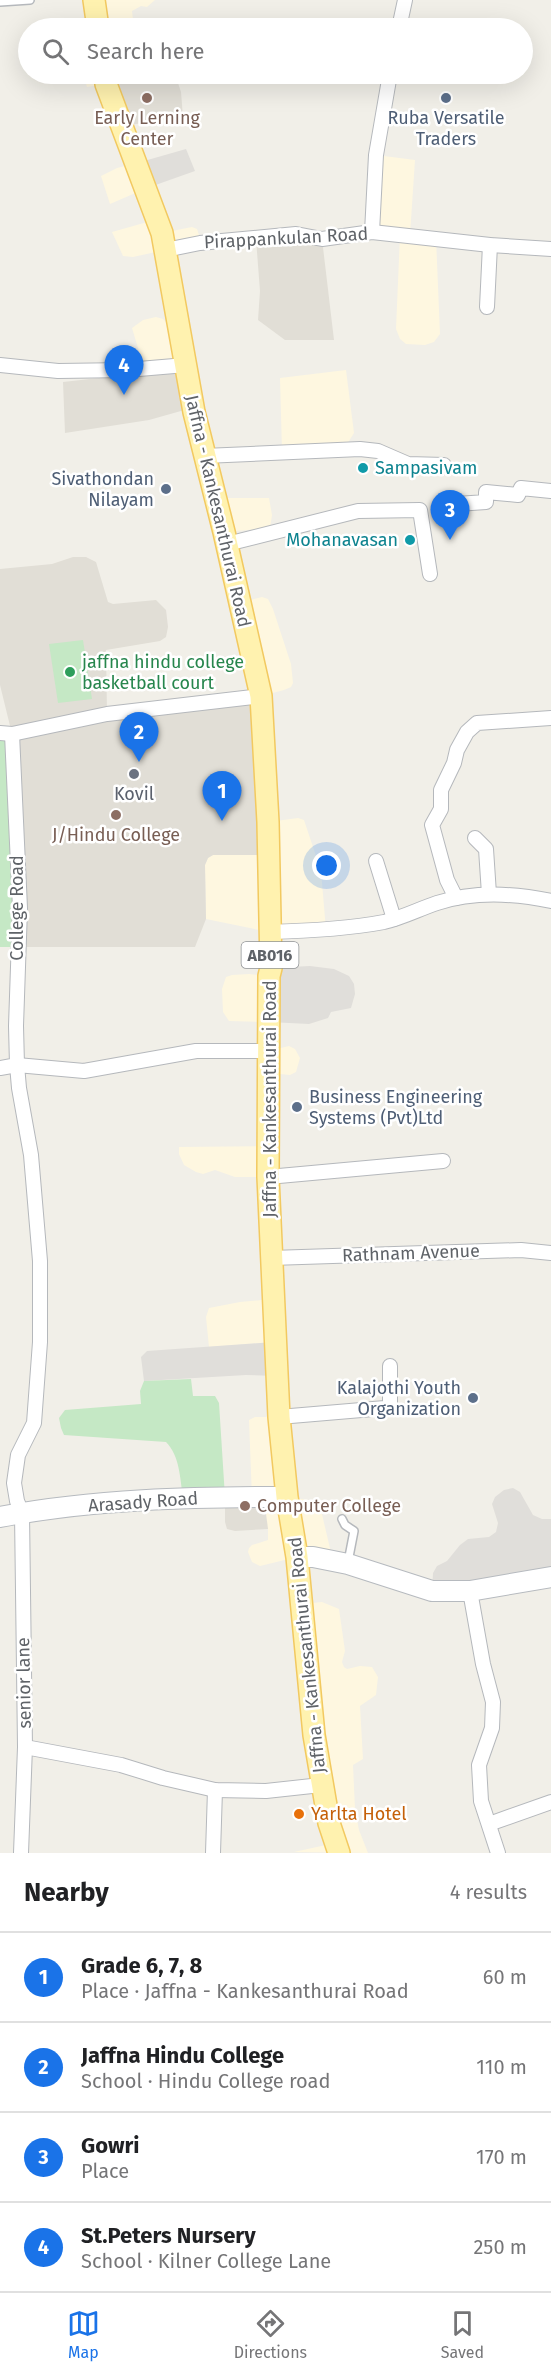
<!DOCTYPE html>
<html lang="en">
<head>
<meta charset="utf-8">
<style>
	:root { --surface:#fff; --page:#f2f2f2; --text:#202124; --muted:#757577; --line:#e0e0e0; --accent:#1a73e8 }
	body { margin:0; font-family:"Fira Sans",sans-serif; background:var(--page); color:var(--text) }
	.you { position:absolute; left:327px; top:866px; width:21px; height:21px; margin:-15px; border:4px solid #fff; border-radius:50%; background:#1a73e8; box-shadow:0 0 0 9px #1a73e833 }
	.badge { display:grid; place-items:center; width:39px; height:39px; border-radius:50%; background:var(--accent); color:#fff; font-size:20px; font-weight:700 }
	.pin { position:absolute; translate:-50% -50px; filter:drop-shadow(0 2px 3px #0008) }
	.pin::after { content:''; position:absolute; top:32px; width:21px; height:18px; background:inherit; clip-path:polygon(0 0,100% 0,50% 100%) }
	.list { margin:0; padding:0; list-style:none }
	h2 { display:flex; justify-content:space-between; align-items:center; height:78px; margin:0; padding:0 24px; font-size:26px }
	h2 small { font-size:20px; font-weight:400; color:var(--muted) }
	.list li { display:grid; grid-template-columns:39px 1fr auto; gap:18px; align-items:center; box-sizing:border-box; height:90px; padding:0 24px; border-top:2px solid var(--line) }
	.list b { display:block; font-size:22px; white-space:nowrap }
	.list p { margin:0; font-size:20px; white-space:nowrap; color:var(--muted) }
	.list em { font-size:20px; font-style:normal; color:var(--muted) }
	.icon { flex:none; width:33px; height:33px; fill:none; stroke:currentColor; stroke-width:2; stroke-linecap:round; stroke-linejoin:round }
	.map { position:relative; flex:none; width:551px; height:1853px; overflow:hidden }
	.search { position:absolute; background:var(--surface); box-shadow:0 6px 24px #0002; left:18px; right:18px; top:18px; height:66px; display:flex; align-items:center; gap:15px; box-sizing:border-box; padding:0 21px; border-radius:33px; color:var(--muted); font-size:22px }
	.sheet { height:438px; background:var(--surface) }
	nav { display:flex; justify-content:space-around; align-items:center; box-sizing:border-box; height:84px; border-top:2px solid var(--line); background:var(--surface); font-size:16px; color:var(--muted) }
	nav a { display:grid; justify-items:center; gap:3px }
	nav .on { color:var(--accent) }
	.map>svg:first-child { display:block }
	.commercial { fill:#fef7e0 }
	.industrial { fill:#e0deda }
	.education { fill:#e1ded6 }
	.green { fill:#c5e8c5 }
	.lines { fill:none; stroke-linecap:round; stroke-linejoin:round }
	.service-casing { stroke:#b5b8bc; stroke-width:10 }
	.minor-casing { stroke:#b5b8bc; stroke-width:16 }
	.secondary-casing { stroke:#b6babf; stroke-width:22 }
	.primary-casing { stroke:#f2c960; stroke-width:24 }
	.service { stroke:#fff; stroke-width:7 }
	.minor { stroke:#fff; stroke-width:14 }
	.secondary { stroke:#fff; stroke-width:20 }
	.primary { stroke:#fff2af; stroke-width:21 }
	.education-dot { fill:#8d6e63; stroke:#fff; stroke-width:2 }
	.service-dot { fill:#5c6f8a; stroke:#fff; stroke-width:2 }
	.culture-dot { fill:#0f9aa8; stroke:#fff; stroke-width:2 }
	.leisure-dot { fill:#2e9e5b; stroke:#fff; stroke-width:2 }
	.worship-dot { fill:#6b7280; stroke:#fff; stroke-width:2 }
	.food-dot { fill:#e8710a; stroke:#fff; stroke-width:2 }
	.labels { text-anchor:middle; stroke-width:5; stroke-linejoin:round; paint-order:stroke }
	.shield { fill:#fff; stroke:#8f9295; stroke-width:1.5 }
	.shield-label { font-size:16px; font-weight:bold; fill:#5f6368 }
	.education-label { font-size:18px; fill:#785e54; stroke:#fff }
	.service-label { font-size:18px; fill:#4e5e75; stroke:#fff; text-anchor:end }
	.street-label { font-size:18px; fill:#5f6368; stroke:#fff }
	.culture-label { font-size:18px; fill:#0d838f; stroke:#fff; text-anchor:start }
	.leisure-label { font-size:18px; fill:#27864d; stroke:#fff; text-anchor:start }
	.worship-label { font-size:18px; fill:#5b616d; stroke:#fff }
	.food-label { font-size:18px; fill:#c56008; stroke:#fff; text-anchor:start }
</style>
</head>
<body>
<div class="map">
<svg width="551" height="1853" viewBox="0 0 551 1853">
	<rect width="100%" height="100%" fill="#f1efe8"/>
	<g class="commercial">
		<polygon points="94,0 155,0 147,7 141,6 132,11 134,28 98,28"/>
		<polygon points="95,74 143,74 106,84 87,87 84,77"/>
		<polygon points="376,155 415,160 410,235 436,238 440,334 434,342 425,345 406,344 400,339 396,329 400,235 372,232"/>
		<polygon points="137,163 147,188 110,204 101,176 117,168"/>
		<polygon points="158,219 162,233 192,227 197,229 200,238 165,250 133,257 123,256 112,232"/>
		<polygon points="156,317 163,319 170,326 186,365 144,368 132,328 143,320"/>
		<polygon points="346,370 354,433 344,449 282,451 280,378"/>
		<polygon points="215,498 269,498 272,515 270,528 224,532"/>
		<polygon points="262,597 268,599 273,609 291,664 293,683 291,687 284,690 261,696 239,603"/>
		<polygon points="298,818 304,820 321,871 326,930 269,932 206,919 205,865 208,858 268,822"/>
		<polygon points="249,974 269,976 269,1022 229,1021 223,1012 222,989 226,977 232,975"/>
		<polygon points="289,1046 295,1049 300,1058 296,1072 290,1075 270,1073 268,1051"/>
		<polygon points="268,1146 268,1177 235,1177 215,1170 203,1174 196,1172 184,1165 179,1154 179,1147"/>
		<polygon points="273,1299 274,1342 209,1347 206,1317 209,1308 240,1302"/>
		<polygon points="255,1417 279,1417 287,1497 316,1501 320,1506 333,1561 297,1557 260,1566 252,1562 248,1552 249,1548 252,1545 268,1540 268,1529 252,1498 249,1420"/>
		<polygon points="322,1602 339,1609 345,1651 342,1662 344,1667 347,1669 360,1666 372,1667 378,1677 376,1695 360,1706 363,1759 353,1765 355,1809 359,1830 368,1853 294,1852 335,1843 302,1604"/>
	</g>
	<g class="industrial">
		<polygon points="186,149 195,171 147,188 137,163"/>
		<polygon points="310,966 334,969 349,976 354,984 355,994 351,1008 331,1012 328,1018 309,1024 269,1022 271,968"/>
		<polygon points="274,1342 277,1376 246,1375 144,1381 141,1357 147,1351"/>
		<polygon points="513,1488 520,1492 533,1515 542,1519 551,1519 551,1577 432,1591 433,1573 437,1566 447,1561 460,1545 468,1539 489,1537 496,1532 498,1523 492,1504 495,1497 504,1490"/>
	</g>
	<g class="education">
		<polygon points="143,74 175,74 181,92 183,117 123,126 106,84"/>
		<polygon points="256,239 322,239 334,340 285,340 258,320 260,291"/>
		<polygon points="179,369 188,409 149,420 65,433 63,382"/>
		<polygon points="73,557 86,557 96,562 108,602 113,604 156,600 166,610 168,627 166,637 160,641 106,650 107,714 261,696 269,855 213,855 208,858 205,865 206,919 195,947 17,947 12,734 0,685 0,569 52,564"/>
		<polygon points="225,1497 264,1498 268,1529 235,1531 227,1529 225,1522"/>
	</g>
	<g class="green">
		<polygon points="83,640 92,699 58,703 49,644"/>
		<polygon points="0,733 12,734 17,947 0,947"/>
		<path d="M191,1379l2,17h22l4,7 6,94h-42c-3,-18 -3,-41 -17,-55l-102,-7 -3,-7 -2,-10 6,-8 76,-6 -1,-13 4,-10z"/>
	</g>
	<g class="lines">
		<g class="service-casing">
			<g id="service">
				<polyline points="0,2 30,0"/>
				<polyline points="342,1519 345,1525 354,1531 348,1562"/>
			</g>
		</g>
		<g class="minor-casing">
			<g id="minor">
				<polyline points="399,28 405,0"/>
				<polyline points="372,232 376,155 390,74"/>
				<polyline points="165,250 200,243 296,234 322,239 372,232 490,245 551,249"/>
				<polyline points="487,307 490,245"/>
				<polyline points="0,365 58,371 127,370 186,365"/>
				<polyline points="204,456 360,449 378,451 408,464 444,465"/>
				<polyline points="457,504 486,502 486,492 518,495 521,488 551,491"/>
				<polyline points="227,544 358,511 420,510 430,574"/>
				<polyline points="0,733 12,734 107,714 261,696"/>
				<polyline points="475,838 486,849 489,894"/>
				<polyline points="376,861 394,919"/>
				<polyline points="456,898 447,880 432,825 441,809 441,790 454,763 457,750 467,732 477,723 551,718"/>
				<path d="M269,932c39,-1 77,-3 115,-10 18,-4 35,-13 53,-19 37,-12 76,-10 114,-2"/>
				<polyline points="0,1068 17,1065 16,1026 20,908 12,734"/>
				<polyline points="268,1177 443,1161"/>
				<polyline points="271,1258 521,1250 551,1253"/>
				<polyline points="279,1417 385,1408 390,1406 390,1366"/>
				<polyline points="470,1591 483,1664 493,1702 492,1728 479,1765 481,1801 498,1853"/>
				<polyline points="25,1747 121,1765 163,1778 215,1790 266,1791 321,1785"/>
				<polyline points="489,1824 551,1802"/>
				<polyline points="21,1853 25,1747 22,1513 17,1501 14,1483 18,1455 34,1423 40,1342 40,1261 31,1155 19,1088 17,1065 84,1071 196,1051 268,1051"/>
				<polyline points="213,1853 215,1790"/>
			</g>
		</g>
		<g class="secondary-casing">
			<g id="secondary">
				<path d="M0,1517c94,-18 191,-20 287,-20"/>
				<polyline points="297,1557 313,1557 348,1564 432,1591 470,1591 551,1577"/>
			</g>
		</g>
		<g class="primary-casing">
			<g id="primary">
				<polyline points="94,0 98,28"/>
				<polyline points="105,74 106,84 162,233 194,412 224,532 261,696 268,822 271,968 269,976 268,1177 279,1417 287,1497 297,1557 314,1735 329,1823 339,1853"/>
			</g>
		</g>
		<use href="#service" class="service"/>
		<use href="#minor" class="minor"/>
		<use href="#secondary" class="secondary"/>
		<use href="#primary" class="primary"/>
	</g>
	<g class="education-dot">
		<circle cx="147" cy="98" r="6"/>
		<circle cx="116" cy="815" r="6"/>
		<circle cx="245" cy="1506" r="6"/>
	</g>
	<g class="service-dot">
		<circle cx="446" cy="98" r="6"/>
		<circle cx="166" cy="489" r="6"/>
		<circle cx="297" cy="1107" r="6"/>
		<circle cx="473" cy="1398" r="6"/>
	</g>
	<g class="culture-dot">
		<circle cx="363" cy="468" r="6"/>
		<circle cx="410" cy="540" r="6"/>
	</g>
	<circle class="leisure-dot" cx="70" cy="672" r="6"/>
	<circle class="worship-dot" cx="134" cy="774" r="6"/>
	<circle class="food-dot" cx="299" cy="1814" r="6"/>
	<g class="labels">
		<rect class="shield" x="241.5" y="942" width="57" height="26" rx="4.5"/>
		<g class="shield-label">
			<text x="270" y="961">AB016</text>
		</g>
		<g class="education-label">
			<text x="147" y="124">Early Lerning<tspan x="147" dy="21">Center</tspan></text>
			<text x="116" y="841">J/Hindu College</text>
			<text x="257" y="1512" text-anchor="start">Computer College</text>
		</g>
		<g class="service-label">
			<text x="446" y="124" text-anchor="middle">Ruba Versatile<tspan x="446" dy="21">Traders</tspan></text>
			<text x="154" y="485">Sivathondan<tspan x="154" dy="21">Nilayam</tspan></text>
			<text x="309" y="1103" text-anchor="start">Business Engineering<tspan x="309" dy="21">Systems (Pvt)Ltd</tspan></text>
			<text x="461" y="1394">Kalajothi Youth<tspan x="461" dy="21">Organization</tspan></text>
		</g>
		<g class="street-label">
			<text transform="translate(286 238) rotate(-3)" y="6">Pirappankulan Road</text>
			<text transform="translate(218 511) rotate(77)" y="6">Jaffna - Kankesanthurai Road</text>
			<text transform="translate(17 908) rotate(-90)" y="6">College Road</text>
			<text transform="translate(270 1099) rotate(-90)" y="6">Jaffna - Kankesanthurai Road</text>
			<text transform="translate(411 1253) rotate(-2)" y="6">Rathnam Avenue</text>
			<text transform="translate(143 1502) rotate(-4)" y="6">Arasady Road</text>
			<text transform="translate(307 1655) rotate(-96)" y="6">Jaffna - Kankesanthurai Road</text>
			<text transform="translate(24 1683) rotate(-91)" y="6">senior lane</text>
		</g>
		<g class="culture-label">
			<text x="375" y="474">Sampasivam</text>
			<text x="398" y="546" text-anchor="end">Mohanavasan</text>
		</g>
		<g class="leisure-label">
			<text x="82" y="668">jaffna hindu college<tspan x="82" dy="21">basketball court</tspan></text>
		</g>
		<g class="worship-label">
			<text x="134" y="800">Kovil</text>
		</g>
		<g class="food-label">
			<text x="311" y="1820">Yarlta Hotel</text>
		</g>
	</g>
</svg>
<div class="you"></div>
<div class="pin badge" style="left:222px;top:821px">1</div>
<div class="pin badge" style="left:139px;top:762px">2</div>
<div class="pin badge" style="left:450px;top:540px">3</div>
<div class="pin badge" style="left:124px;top:395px">4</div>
<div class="search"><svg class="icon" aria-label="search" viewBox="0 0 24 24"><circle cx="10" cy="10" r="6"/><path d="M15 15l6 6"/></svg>Search here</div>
</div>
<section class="sheet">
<h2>Nearby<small>4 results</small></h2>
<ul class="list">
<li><span class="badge">1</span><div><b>Grade 6, 7, 8</b><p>Place · Jaffna - Kankesanthurai Road</p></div><em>60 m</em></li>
<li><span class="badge">2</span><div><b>Jaffna Hindu College</b><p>School · Hindu College road</p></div><em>110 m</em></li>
<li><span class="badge">3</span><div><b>Gowri</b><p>Place</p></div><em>170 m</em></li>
<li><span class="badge">4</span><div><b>St.Peters Nursery</b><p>School · Kilner College Lane</p></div><em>250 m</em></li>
</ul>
</section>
<nav>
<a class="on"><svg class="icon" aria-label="map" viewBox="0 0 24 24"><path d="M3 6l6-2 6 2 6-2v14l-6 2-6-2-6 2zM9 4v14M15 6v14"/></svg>Map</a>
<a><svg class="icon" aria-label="directions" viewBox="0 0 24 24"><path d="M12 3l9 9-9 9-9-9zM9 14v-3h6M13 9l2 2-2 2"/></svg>Directions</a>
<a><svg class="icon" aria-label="saved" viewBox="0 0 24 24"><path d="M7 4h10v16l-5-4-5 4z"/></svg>Saved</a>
</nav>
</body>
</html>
